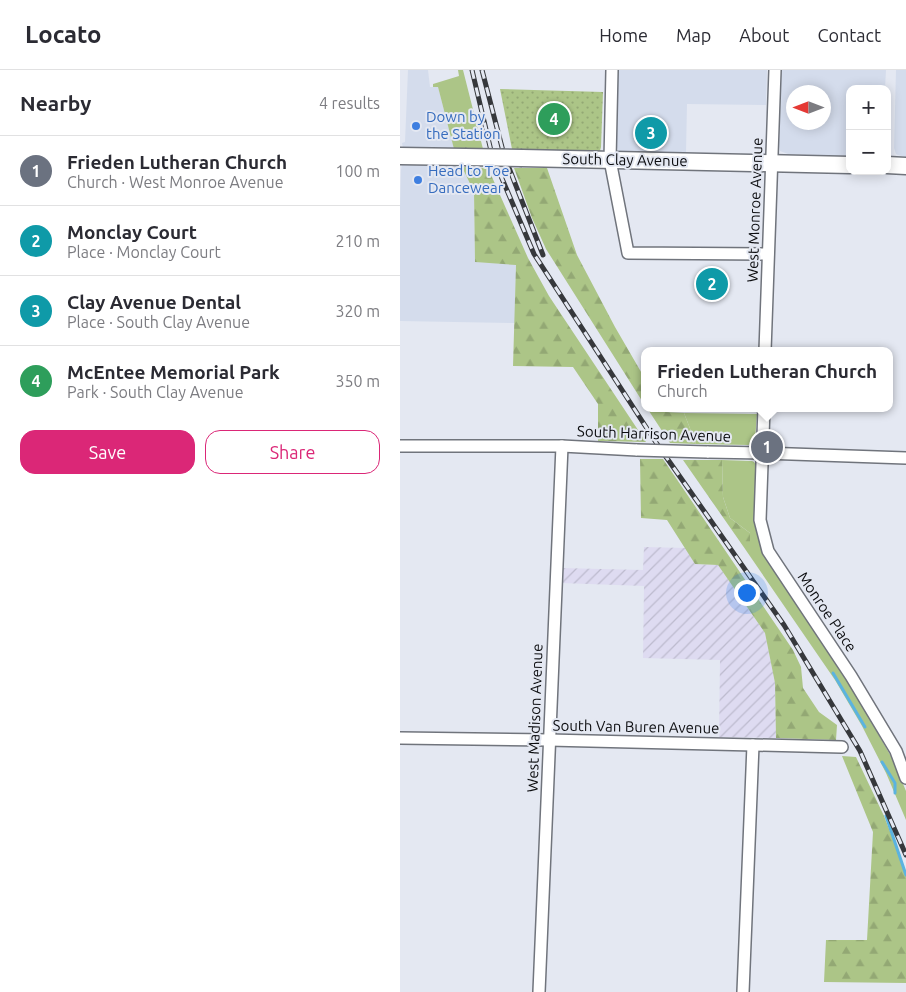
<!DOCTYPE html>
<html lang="en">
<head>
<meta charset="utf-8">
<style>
	:root { --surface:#fff; --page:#f2f2f3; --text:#2b2b33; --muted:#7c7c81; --line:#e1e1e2; --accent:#db2777 }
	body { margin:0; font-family:Ubuntu,sans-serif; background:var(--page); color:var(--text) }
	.controls { position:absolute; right:15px; top:15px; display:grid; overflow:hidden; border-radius:10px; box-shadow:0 2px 12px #0003 }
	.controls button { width:45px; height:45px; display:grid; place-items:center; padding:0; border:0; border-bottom:1px solid var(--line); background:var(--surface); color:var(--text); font:25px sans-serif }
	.compass { position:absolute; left:386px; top:15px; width:45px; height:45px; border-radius:50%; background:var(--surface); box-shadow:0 2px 12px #0003; rotate:270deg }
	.you { position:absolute; left:346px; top:522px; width:18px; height:18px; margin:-12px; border:4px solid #fff; border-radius:50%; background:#1a73e8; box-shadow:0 0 0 8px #1a73e833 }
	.badge { display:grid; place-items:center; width:32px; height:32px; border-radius:50%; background:var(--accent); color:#fff; font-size:16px; font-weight:700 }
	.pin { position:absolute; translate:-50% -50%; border:2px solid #fff; box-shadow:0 1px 5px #0006 }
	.popup { position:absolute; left:241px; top:277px; width:252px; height:65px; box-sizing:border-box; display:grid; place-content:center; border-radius:10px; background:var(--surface); filter:drop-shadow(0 1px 4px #0005); font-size:16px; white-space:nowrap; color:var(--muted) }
	.popup b { font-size:19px; color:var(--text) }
	.popup::after { content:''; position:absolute; left:50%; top:100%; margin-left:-10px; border:10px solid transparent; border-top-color:var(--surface) }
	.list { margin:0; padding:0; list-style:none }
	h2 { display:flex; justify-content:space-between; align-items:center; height:65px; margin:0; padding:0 20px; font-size:21px }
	h2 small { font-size:16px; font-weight:400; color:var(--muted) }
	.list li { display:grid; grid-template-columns:32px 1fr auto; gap:15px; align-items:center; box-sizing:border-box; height:70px; padding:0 20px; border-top:1px solid var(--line) }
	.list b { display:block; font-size:19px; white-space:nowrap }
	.list p { margin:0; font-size:16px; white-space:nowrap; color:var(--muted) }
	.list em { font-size:16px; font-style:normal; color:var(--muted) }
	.actions { display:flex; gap:10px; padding:15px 20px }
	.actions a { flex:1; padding:11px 0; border:1px solid var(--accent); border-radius:15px; text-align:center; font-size:18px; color:var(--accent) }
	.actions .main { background:var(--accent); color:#fff }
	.map { position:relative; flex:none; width:506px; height:922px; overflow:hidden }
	header { display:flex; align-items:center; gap:30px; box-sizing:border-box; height:70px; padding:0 25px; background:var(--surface); border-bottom:1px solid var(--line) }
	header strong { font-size:24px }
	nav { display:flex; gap:28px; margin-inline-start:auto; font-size:18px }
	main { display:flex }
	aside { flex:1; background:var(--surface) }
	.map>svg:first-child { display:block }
	.built { fill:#d4dcec; fill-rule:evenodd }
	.industrial { fill:url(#industrial-furrows) }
	.green { fill:#acc587 }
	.forest { fill:url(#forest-firs) }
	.park { fill:url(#park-dots) }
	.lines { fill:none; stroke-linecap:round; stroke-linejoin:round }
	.stream { stroke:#5bb3e0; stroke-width:3 }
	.street-casing { stroke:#70747c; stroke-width:14 }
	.secondary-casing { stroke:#70747c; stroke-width:19 }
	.street { stroke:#fff; stroke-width:11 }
	.secondary { stroke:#fff; stroke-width:16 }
	.rail-casing { stroke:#36383c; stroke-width:5 }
	.rail { stroke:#e4e8f2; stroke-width:3; stroke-dasharray:9; stroke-linecap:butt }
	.street-bridge-casing { stroke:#70747c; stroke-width:14; stroke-linecap:butt }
	.secondary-bridge-casing { stroke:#70747c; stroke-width:19; stroke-linecap:butt }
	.street-bridge { stroke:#fff; stroke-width:11 }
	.secondary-bridge { stroke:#fff; stroke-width:16 }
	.shop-dot { fill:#3f7fe0; stroke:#e4e8f2; stroke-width:2 }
	.labels { text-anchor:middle; stroke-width:4; stroke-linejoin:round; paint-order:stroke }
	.shop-label { font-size:15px; fill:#366cbe; stroke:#e4e8f2; text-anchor:start }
	.street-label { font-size:15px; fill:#0c0d10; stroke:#e4e8f2 }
</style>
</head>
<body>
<header>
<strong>Locato</strong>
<nav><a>Home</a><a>Map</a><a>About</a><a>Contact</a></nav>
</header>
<main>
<aside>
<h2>Nearby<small>4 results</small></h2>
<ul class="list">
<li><span class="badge" style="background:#6b7280">1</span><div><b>Frieden Lutheran Church</b><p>Church · West Monroe Avenue</p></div><em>100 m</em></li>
<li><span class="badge" style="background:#0f9aa8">2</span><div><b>Monclay Court</b><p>Place · Monclay Court</p></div><em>210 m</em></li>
<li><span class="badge" style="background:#0f9aa8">3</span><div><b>Clay Avenue Dental</b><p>Place · South Clay Avenue</p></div><em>320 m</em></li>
<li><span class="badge" style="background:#2e9e5b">4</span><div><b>McEntee Memorial Park</b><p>Park · South Clay Avenue</p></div><em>350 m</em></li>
</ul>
<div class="actions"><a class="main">Save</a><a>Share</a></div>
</aside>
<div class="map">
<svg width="506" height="922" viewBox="0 0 506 922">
	<defs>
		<pattern id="industrial-furrows" width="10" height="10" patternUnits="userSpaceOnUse" patternTransform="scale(1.25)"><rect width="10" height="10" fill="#dedbf1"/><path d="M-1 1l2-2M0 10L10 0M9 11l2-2" fill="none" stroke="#bdbbce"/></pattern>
		<pattern id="forest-firs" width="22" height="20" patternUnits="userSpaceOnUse" patternTransform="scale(1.25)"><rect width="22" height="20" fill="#acc587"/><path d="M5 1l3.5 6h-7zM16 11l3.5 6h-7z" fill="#93a874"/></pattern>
		<pattern id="park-dots" width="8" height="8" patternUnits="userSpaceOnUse" patternTransform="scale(1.25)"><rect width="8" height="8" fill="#acc587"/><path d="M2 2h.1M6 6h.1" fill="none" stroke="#93a874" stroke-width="1.8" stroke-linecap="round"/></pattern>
	</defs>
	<rect width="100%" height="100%" fill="#e4e8f2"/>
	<g class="built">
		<polygon points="8,0 28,0 30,17 38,17 55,82 3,78 2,73 5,72"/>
		<polygon points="218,0 367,0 366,35 287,34 286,83 222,82 218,80 215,71"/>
		<path d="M381,0h105l-1,19h-35v67l-62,-2 -8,-3 -1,-5zM423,22v30h-30v-30z"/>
		<polygon points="496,0 506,0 506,87 498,85 496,84 494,78"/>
		<polygon points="6,92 60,93 74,122 75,192 116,194 115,253 0,251 0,137 1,100 2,94"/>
	</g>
	<polygon class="industrial" points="244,477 286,478 295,494 318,495 365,563 375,613 376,668 319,667 320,590 243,588 244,516 161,513 161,498 243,500"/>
	<g class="green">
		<polygon points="58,0 63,0 83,79 54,79 38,17 33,17 33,14 59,6"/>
		<polygon points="284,343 357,344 355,370 352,374 348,375 296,374"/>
		<polygon points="322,390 352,391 354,392 356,395 354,448 355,456 361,477 456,625 493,690 506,721 506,750 486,703 462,656 435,610 343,476 350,476 350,463 330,448 323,427"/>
	</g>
	<g class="forest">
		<polygon points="62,97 88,98 128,188 149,226 246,372 198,371 198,334 173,297 113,296 116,195 75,192 74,122"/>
		<polygon points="114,98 147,98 177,185 215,257 244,307 244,334 146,179 132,148"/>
		<polygon points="247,338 263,338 265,342 284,343 296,374 270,373"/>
		<polygon points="240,389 263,389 393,580 401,597 403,618 419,642 437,655 436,670 376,668 375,613 365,563 318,495 295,494 267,450 241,448"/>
		<polygon points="283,390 322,390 323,427 330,448 350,463 350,476 343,476"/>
		<polygon points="442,686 456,687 484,746 506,803 506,913 424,912 426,870 467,870 473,762"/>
	</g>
	<polygon class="park" points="100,19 203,22 201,77 200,81 196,83 124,83 122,79 112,79"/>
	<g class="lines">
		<g class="stream">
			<polyline points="433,603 465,657"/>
			<polyline points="482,692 495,713 495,723"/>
			<polyline points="486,746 506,805"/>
		</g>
		<g class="street-casing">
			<g id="street">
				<polyline points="212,0 210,90 228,183 368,184"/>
				<polyline points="365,281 375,0"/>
				<polyline points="364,338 360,450 368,481 451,606 496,681 506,708"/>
				<polyline points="0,376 162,376 237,380"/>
				<polyline points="307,382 363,383 506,388"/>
				<polyline points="0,668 149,670 442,677"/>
				<polyline points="139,922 162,376"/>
				<polyline points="343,922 353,675"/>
			</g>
		</g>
		<g class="secondary-casing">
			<g id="secondary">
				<polyline points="0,86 65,87"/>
				<polyline points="122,88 450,95"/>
				<polyline points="487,95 506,96"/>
			</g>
		</g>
		<use href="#street" class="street"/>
		<use href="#secondary" class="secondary"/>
		<g class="rail-casing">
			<g id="rail">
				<polyline points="72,0 92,85 134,184 257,374 384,555 460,681 506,785"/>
				<polyline points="82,0 104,85 143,185"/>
			</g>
		</g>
		<use href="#rail" class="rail"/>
		<g class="street-bridge-casing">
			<polyline id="street-bridge" points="237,380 307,382"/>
		</g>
		<g class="secondary-bridge-casing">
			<polyline id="secondary-bridge" points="65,87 122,88"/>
		</g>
		<use href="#street-bridge" class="street-bridge"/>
		<use href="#secondary-bridge" class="secondary-bridge"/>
	</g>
	<g class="shop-dot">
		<circle cx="16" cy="56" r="5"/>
		<circle cx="18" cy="110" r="5"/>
	</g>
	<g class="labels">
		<g class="shop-label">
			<text x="26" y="52">Down by<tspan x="26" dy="17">the Station</tspan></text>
			<text x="28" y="106">Head to Toe<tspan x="28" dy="17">Dancewear</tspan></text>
		</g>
		<g class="street-label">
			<text transform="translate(225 90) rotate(1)" y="5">South Clay Avenue</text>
			<text transform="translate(355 140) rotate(-88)" y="5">West Monroe Avenue</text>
			<text transform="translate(254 364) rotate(2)" y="5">South Harrison Avenue</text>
			<text transform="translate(427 542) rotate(56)" y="5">Monroe Place</text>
			<text transform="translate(135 648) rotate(-88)" y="5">West Madison Avenue</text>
			<text transform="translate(236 657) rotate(1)" y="5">South Van Buren Avenue</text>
		</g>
	</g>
</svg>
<div class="controls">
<button>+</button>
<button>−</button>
</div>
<svg class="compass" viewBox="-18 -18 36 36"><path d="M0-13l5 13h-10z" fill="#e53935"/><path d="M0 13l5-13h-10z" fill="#7c7c81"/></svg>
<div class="you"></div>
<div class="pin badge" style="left:367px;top:377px;background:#6b7280">1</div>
<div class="popup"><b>Frieden Lutheran Church</b>Church</div>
<div class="pin badge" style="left:312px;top:214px;background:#0f9aa8">2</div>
<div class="pin badge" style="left:251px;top:63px;background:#0f9aa8">3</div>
<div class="pin badge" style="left:154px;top:49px;background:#2e9e5b">4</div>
</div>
</main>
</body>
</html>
